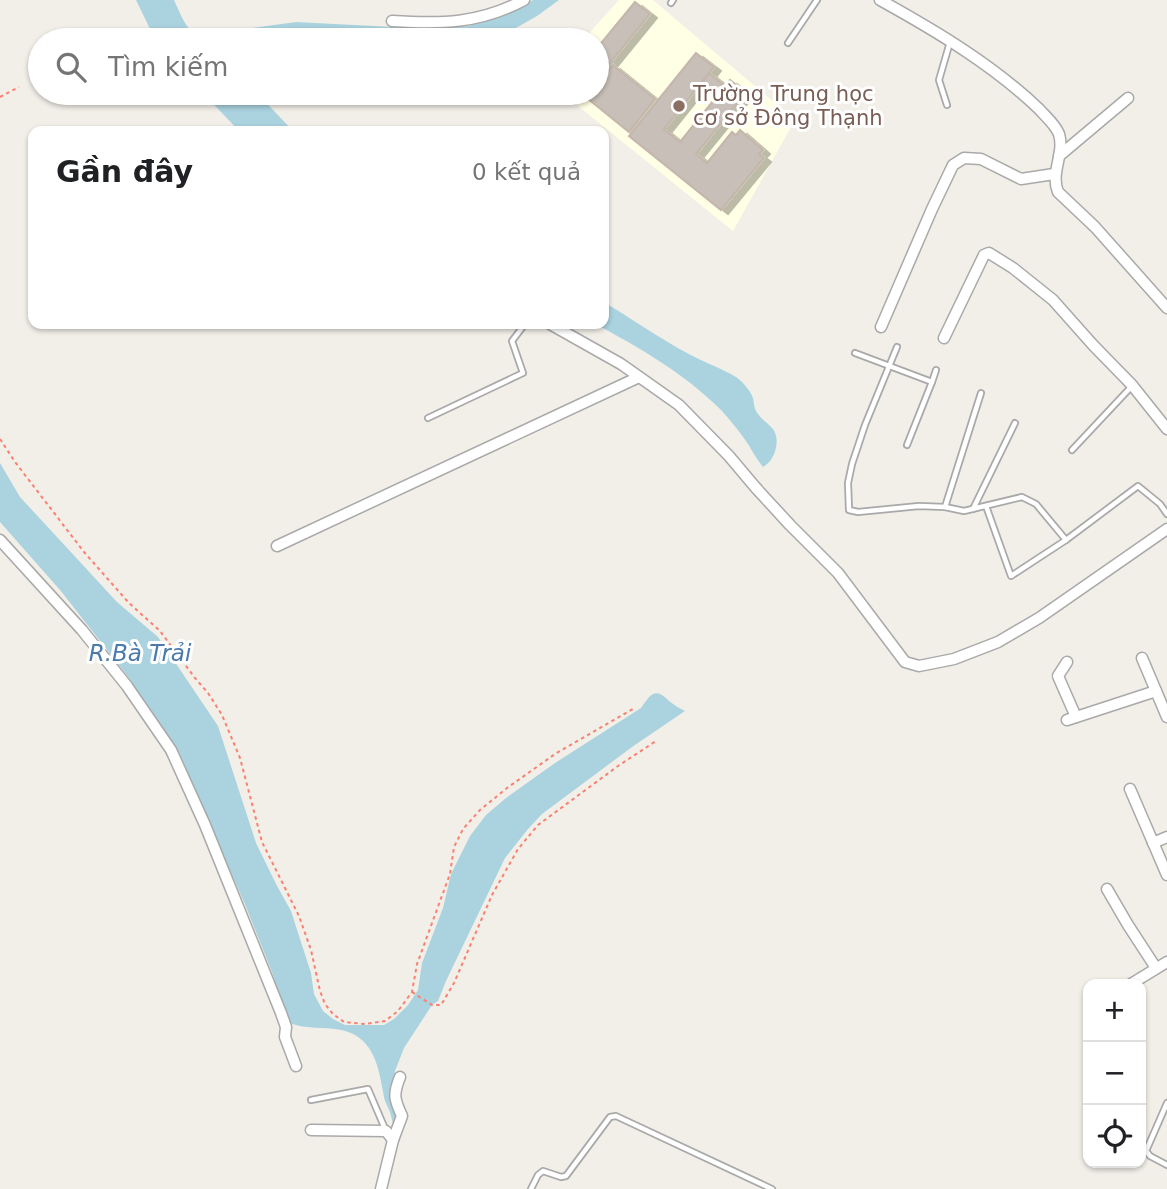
<!DOCTYPE html>
<html lang="vi">
<head>
<meta charset="utf-8">
<style>
	:root { --surface:#fff; --page:#f6f6f6; --text:#202124; --muted:#757577; --line:#e0e0e0 }
	body { margin:0; font-family:"DejaVu Sans",sans-serif; background:var(--page); color:var(--text) }
	.controls { position:absolute; right:21px; bottom:21px; display:grid; overflow:hidden; border-radius:14px; box-shadow:0 2px 5px #0004 }
	.controls button { width:63px; height:63px; display:grid; place-items:center; padding:0; border:0; border-bottom:2px solid var(--line); background:var(--surface); color:var(--text); font:35px sans-serif }
	.list { margin:0; padding:0; list-style:none }
	h2 { display:flex; justify-content:space-between; align-items:center; height:91px; margin:0; padding:0 28px; font-size:30px }
	h2 small { font-size:23px; font-weight:400; color:var(--muted) }
	.icon { flex:none; width:38px; height:38px; fill:none; stroke:currentColor; stroke-width:2; stroke-linecap:round; stroke-linejoin:round }
	.map { position:relative; flex:none; width:1167px; height:1189px; overflow:hidden }
	.search { position:absolute; background:var(--surface); box-shadow:0 2px 5px #0004; left:28px; top:28px; width:581px; height:77px; display:flex; align-items:center; gap:18px; box-sizing:border-box; padding:0 24px; border-radius:38px; color:var(--muted); font-size:26px }
	.panel { position:absolute; background:var(--surface); box-shadow:0 2px 5px #0004; left:28px; top:126px; width:581px; height:203px; border-radius:14px }
	.map>svg:first-child { display:block }
	.education { fill:#ffffe5 }
	.water { fill:#aad3df }
	.building { fill:#c7bfb8; stroke:#c4b6ab; stroke-width:2; filter:url(#shadow) }
	.lines { fill:none; stroke-linecap:round; stroke-linejoin:round }
	.lane-casing { stroke:#a9a9a9; stroke-width:8 }
	.street-casing { stroke:#a9a9a9; stroke-width:13 }
	.path { stroke:#fa8072; stroke-width:2; stroke-dasharray:3.5 3.5; stroke-linecap:butt }
	.lane { stroke:#fff; stroke-width:4.5 }
	.street { stroke:#fff; stroke-width:10 }
	.education-dot { fill:#8d6e63; stroke:#fff; stroke-width:2.5 }
	.labels { text-anchor:middle; stroke-width:6; stroke-linejoin:round; paint-order:stroke }
	.education-label { font-size:21px; fill:#785e54; stroke:#fff; text-anchor:start }
	.water-label { font-size:23px; font-style:italic; fill:#4a7aab; stroke:#fff }
</style>
</head>
<body>
<div class="map">
<svg width="1167" height="1189" viewBox="0 0 1167 1189">
	<defs>
		<filter id="shadow"><feDropShadow dx="7" dy="4" stdDeviation="0" flood-color="#0004"/></filter>
	</defs>
	<rect width="100%" height="100%" fill="#f2efe9"/>
	<polygon class="education" points="619,0 653,0 795,120 733,231 562,93 597,93 597,40 583,40"/>
	<g class="water">
		<path d="M136,0h38c11,23 11,33 39,39l10,-6 14,-3 59,-8 135,7 38,-3 48,-16 16,-10h26l-22,16 -42,24h-337l-7,-9z"/>
		<polygon points="203,93 257,93 293,131 239,131"/>
		<path d="M604,302c28,17 55,36 83,51 16,9 34,15 49,24 7,5 14,13 17,21 1,6 1,11 5,16 4,6 10,9 15,15 8,11 2,32 -10,38 -6,-7 -10,-15 -15,-23 -8,-12 -18,-24 -27,-34 -36,-36 -82,-63 -126,-86h9z"/>
		<path d="M0,463l20,34 97,105 41,35 60,89 38,117 20,41 15,27 20,62 3,21 9,17 10,8 12,6h39l10,-6 14,-14 10,-15 4,-27 21,-55 8,-34 19,-38 16,-21 20,-17 49,-35 86,-55c10,-14 14,-21 28,-7 5,4 10,7 16,10l-53,36 -90,67 -14,15 -23,29 -59,123 -8,20 -6,4 -28,43 -9,23 -3,25 8,20 -4,15c-4,-6 -3,-9 -5,-15 -1,-6 -4,-10 -6,-15 -5,-22 -6,-44 -22,-60 -24,-24 -66,-1 -89,-30l3,-22 -5,-17 -28,-70 -28,-63 -37,-87 -50,-74 -69,-88 -60,-68z"/>
	</g>
	<g class="building">
		<polygon points="635,2 650,14 597,79 597,48"/>
		<polygon points="696,53 714,67 664,129 680,142 730,80 746,93 696,154 707,163 732,132 736,135 740,130 763,150 759,154 764,158 721,210 629,136"/>
		<polygon points="613,65 655,99 629,132 587,98 591,93 597,93 597,85"/>
		<polygon points="709,73 725,86 719,93 703,81"/>
	</g>
	<g class="lines">
		<g class="lane-casing">
			<g id="lane">
				<polyline points="671,3 673,0"/>
				<polyline points="788,43 817,0"/>
				<polyline points="947,105 939,80 950,42"/>
				<polyline points="897,347 865,425 852,464 848,483 849,510 858,512 919,506 945,507 964,511 1022,497 1036,504 1066,540"/>
				<polyline points="855,353 932,382 936,370"/>
				<polyline points="428,418 523,373 512,341 525,324"/>
				<polyline points="907,445 932,382"/>
				<polyline points="1072,450 1132,386"/>
				<polyline points="986,506 1011,576 1066,540 1138,486 1160,504 1167,514"/>
				<polyline points="945,507 981,393"/>
				<polyline points="973,509 1015,423"/>
				<polyline points="311,1100 368,1089 386,1131"/>
				<polyline points="1167,1103 1146,1151 1150,1156 1167,1165"/>
				<polyline points="531,1189 538,1175 543,1171 561,1177 566,1176 610,1117 616,1116 772,1189"/>
			</g>
		</g>
		<g class="street-casing">
			<g id="street">
				<path d="M880,0c56,31 113,65 159,109 7,8 16,15 20,25 6,20 -9,38 -1,58l37,35 72,81"/>
				<path d="M392,21c49,3 87,3 132,-21"/>
				<polyline points="1059,156 1128,98"/>
				<polyline points="550,324 621,364 679,405 729,456 756,488 790,525 838,573 905,662 919,666 954,659 998,642 1039,618 1167,529"/>
				<polyline points="881,327 932,209 953,165 964,158 981,159 1021,179 1054,174"/>
				<polyline points="944,338 984,255 989,253 1013,268 1053,300 1093,345 1132,385 1167,429"/>
				<polyline points="0,540 82,630 127,686 171,750 205,825 281,1013 286,1027 285,1037 296,1066"/>
				<polyline points="277,546 639,377"/>
				<polyline points="1142,658 1156,691"/>
				<polyline points="1067,662 1058,676 1076,717"/>
				<polyline points="1067,720 1156,691 1167,717"/>
				<polyline points="1130,789 1167,875"/>
				<polyline points="1153,843 1167,837"/>
				<polyline points="1107,889 1128,925 1156,968"/>
				<polyline points="1131,984 1167,962"/>
				<polyline points="311,1130 386,1131 393,1140 381,1189"/>
				<path d="M393,1140l9,-24c-8,-17 -9,-22 -2,-39"/>
			</g>
		</g>
		<g class="path">
			<polyline points="0,97 19,87"/>
			<polyline points="0,439 15,462 84,552 129,603 160,631 195,678 208,693 222,715 240,758 262,842 299,916 311,950 320,991 325,1004 333,1014 344,1022 365,1024 385,1021 398,1011 412,992 417,964 450,874 454,847 463,829 480,810 507,788 555,754 633,709"/>
			<polyline points="412,992 432,1005 441,1005 454,983 492,895 518,849 538,825 618,766 656,741"/>
		</g>
		<use href="#lane" class="lane"/>
		<use href="#street" class="street"/>
	</g>
	<circle class="education-dot" cx="679" cy="106" r="7"/>
	<g class="labels">
		<g class="education-label">
			<text x="693" y="101">Trường Trung học<tspan x="693" dy="24">cơ sở Đông Thạnh</tspan></text>
		</g>
		<g class="water-label">
			<text x="140" y="661">R.Bà Trải</text>
		</g>
	</g>
</svg>
<div class="controls">
<button>+</button>
<button>−</button>
<button><svg class="icon" aria-label="locate" viewBox="0 0 24 24"><circle cx="12" cy="12" r="6"/><path d="M12 2v4M12 18v4M2 12h4M18 12h4"/></svg></button>
</div>
<div class="search"><svg class="icon" aria-label="search" viewBox="0 0 24 24"><circle cx="10" cy="10" r="6"/><path d="M15 15l6 6"/></svg>Tìm kiếm</div>
<section class="panel">
<h2>Gần đây<small>0 kết quả</small></h2>
<ul class="list">
</ul>
</section>
</div>
</body>
</html>
